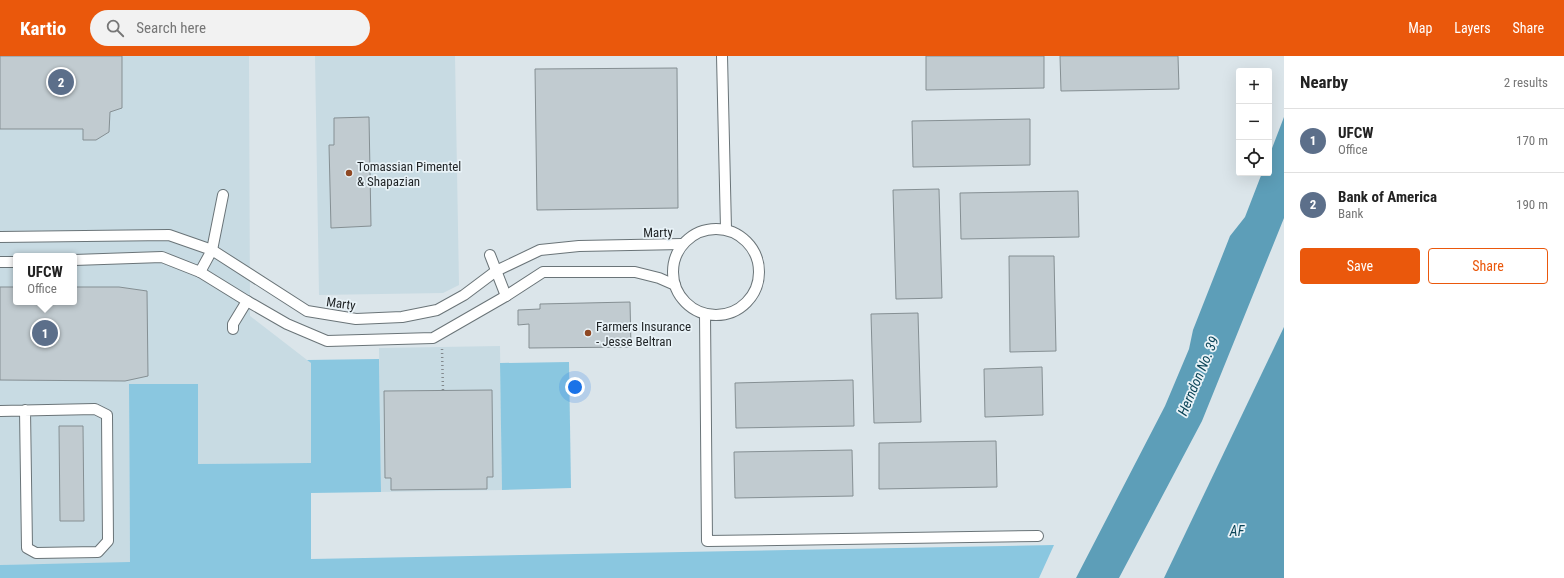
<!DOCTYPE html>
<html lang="en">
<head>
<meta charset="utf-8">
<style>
	:root { --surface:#fff; --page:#f2f2f2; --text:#222; --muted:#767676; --line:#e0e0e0; --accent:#ea580c }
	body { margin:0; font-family:"Roboto Condensed",sans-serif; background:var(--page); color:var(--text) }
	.controls { position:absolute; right:12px; top:12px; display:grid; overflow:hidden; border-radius:4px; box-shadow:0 4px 16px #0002 }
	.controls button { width:36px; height:36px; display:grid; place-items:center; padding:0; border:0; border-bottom:1px solid var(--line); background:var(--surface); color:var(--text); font:20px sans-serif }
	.you { position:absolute; left:575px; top:331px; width:14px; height:14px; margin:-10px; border:3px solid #fff; border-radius:50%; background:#1a73e8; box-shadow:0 0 0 6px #1a73e833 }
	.badge { display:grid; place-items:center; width:26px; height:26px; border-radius:50%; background:var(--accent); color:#fff; font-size:13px; font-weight:700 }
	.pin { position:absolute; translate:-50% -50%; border:2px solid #fff; box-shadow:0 1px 4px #0006 }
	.popup { position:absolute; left:13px; top:197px; width:64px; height:52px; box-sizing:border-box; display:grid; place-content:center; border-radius:4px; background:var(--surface); filter:drop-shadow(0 1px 3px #0005); font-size:13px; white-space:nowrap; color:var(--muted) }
	.popup b { font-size:15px; color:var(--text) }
	.popup::after { content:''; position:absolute; left:50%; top:100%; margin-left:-8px; border:8px solid transparent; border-top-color:var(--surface) }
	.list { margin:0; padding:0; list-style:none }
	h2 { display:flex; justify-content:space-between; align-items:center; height:52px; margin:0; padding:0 16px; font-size:17px }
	h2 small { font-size:13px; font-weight:400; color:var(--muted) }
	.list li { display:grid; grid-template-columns:26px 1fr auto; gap:12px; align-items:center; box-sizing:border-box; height:64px; padding:0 16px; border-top:1px solid var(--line) }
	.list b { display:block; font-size:15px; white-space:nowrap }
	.list p { margin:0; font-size:13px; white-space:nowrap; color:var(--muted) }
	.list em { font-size:13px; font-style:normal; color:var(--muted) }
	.actions { display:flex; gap:8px; padding:12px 16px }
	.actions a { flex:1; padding:9px 0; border:1px solid var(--accent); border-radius:4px; text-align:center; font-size:14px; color:var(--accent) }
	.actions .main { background:var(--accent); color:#fff }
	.icon { flex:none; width:22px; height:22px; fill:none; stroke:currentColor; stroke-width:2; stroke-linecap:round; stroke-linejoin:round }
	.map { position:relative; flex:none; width:1284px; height:522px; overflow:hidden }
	header { display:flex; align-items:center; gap:24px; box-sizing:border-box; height:56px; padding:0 20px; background:var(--accent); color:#fff }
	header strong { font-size:19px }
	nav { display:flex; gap:22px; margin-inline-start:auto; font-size:14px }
	.search { width:280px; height:36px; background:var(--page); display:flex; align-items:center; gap:10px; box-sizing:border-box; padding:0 14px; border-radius:22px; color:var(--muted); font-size:15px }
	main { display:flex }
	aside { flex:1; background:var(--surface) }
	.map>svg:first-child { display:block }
	.built { fill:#c8dbe3; fill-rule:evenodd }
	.green { fill:#8ac7e0 }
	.water { fill:#5d9eb8 }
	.building { fill:#c1cbd0; stroke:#858f93 }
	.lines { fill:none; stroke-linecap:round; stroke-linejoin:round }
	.lane-casing { stroke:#6a7478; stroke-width:12 }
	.path { stroke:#82898d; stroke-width:2.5; stroke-dasharray:1 3; stroke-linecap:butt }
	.lane { stroke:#fff; stroke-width:10 }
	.poi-dot { fill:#8f4823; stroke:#e8f2f7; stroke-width:1.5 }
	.labels { text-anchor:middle; stroke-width:3.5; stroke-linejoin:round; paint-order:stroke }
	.poi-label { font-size:13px; fill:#1f2325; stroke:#e8f2f7; text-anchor:start }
	.street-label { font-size:13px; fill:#1f2325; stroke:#e8f2f7 }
	.water-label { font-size:14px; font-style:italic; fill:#0b4558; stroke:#e8f2f7 }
</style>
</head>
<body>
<header>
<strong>Kartio</strong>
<div class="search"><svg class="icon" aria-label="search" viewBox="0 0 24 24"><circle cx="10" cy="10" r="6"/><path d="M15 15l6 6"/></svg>Search here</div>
<nav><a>Map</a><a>Layers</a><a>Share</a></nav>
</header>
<main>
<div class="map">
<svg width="1284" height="522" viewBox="0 0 1284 522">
	<rect width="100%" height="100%" fill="#dbe5ea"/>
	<g class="built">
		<path d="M0,0h249l1,260 61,47v100l-113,1v-79l-69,-1 1,179 -130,2zM16,200h58v46h-58z"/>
		<polygon points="315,0 455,0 459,229 443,237 319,239"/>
		<polygon points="500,290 502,434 381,436 379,292"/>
	</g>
	<g class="green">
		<polygon points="379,303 381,436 311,437 311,503 1054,489 1039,522 0,522 0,509 130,506 129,328 198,328 198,408 311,407 311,307 307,304"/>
		<polygon points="569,306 571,432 502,434 500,307"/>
	</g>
	<g class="water">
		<polygon points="1284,61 1284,162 1202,365 1119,522 1076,522 1165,350 1189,293 1193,274 1230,180 1245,161 1262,117 1269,117 1269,100"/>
		<polygon points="1284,271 1284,522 1164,522"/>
	</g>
	<g class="building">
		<polygon points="0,0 122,0 122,52 110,56 109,76 96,84 83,84 83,73 0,73"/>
		<polygon points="926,0 1044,0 1044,32 926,34"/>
		<polygon points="1060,0 1178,0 1179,33 1061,35"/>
		<polygon points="677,12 678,152 537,154 535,13"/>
		<polygon points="369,61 371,170 331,172 329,89 334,89 334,62"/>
		<polygon points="1030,63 1030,109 913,111 912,65"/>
		<polygon points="939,133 942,242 896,243 893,134"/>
		<polygon points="1078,135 1079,181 961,183 960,137"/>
		<polygon points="1009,200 1054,200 1056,295 1010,296"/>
		<polygon points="0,231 16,231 16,246 74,246 74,231 119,231 147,235 148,320 125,325 0,324"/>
		<polygon points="630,246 631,291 529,292 529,268 518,269 518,254 540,253 540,248"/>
		<polygon points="918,257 921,366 874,367 871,258"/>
		<polygon points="1042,311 1043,359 985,361 984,313"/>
		<polygon points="853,324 854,370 736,372 735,327"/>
		<polygon points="492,334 493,421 487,421 487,433 391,434 391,422 385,422 384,335"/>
		<polygon points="59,370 83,370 84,465 60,465"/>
		<polygon points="996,385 997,431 879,433 879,387"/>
		<polygon points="852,394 853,440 735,442 734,396"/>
	</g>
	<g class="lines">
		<g class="lane-casing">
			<g id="lane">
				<polyline points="722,0 726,173"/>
				<circle cx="716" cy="216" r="43"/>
				<polyline points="0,181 169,179 212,194 307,255 356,263 402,261 437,254 464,239 496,215 540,194 579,190 682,188"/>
				<polyline points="490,199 506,240"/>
				<polyline points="74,204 162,201 200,216 247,245 287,268 327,285 433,282 506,240 543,216 635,216 659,222 675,229"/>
				<polyline points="0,206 16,206"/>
				<polyline points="200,216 212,194 223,139"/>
				<polyline points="705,258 707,485 1038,480"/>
				<polyline points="233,273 233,268 247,245"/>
				<polyline points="0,355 95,353 107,359 108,485 98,496 36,497 27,492 25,354"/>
			</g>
		</g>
		<polyline class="path" points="442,293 443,335"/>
		<use href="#lane" class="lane"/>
	</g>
	<g class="poi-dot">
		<circle cx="349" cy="117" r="4"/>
		<circle cx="588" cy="277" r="4"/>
	</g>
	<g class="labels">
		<g class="poi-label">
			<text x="357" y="115">Tomassian Pimentel<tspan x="357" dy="15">&amp; Shapazian</tspan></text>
			<text x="596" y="275">Farmers Insurance<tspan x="596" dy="15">- Jesse Beltran</tspan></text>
		</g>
		<g class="street-label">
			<text transform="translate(658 176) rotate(-1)" y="5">Marty</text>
			<text transform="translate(341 247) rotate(8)" y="5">Marty</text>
		</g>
		<g class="water-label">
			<text transform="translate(1198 320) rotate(-67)" y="5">Herndon No. 39</text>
			<text x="1237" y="480">AF</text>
		</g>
	</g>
</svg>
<div class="controls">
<button>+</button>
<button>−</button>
<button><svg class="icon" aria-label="locate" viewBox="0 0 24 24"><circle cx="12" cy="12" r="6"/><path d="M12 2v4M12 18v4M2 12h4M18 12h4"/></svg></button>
</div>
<div class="you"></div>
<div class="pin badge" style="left:45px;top:277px;background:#5c6f8a">1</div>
<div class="popup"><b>UFCW</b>Office</div>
<div class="pin badge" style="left:61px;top:26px;background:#5c6f8a">2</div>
</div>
<aside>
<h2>Nearby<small>2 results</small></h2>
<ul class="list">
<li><span class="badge" style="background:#5c6f8a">1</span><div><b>UFCW</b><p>Office</p></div><em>170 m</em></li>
<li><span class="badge" style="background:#5c6f8a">2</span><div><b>Bank of America</b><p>Bank</p></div><em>190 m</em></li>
</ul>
<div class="actions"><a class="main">Save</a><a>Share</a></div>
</aside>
</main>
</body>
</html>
